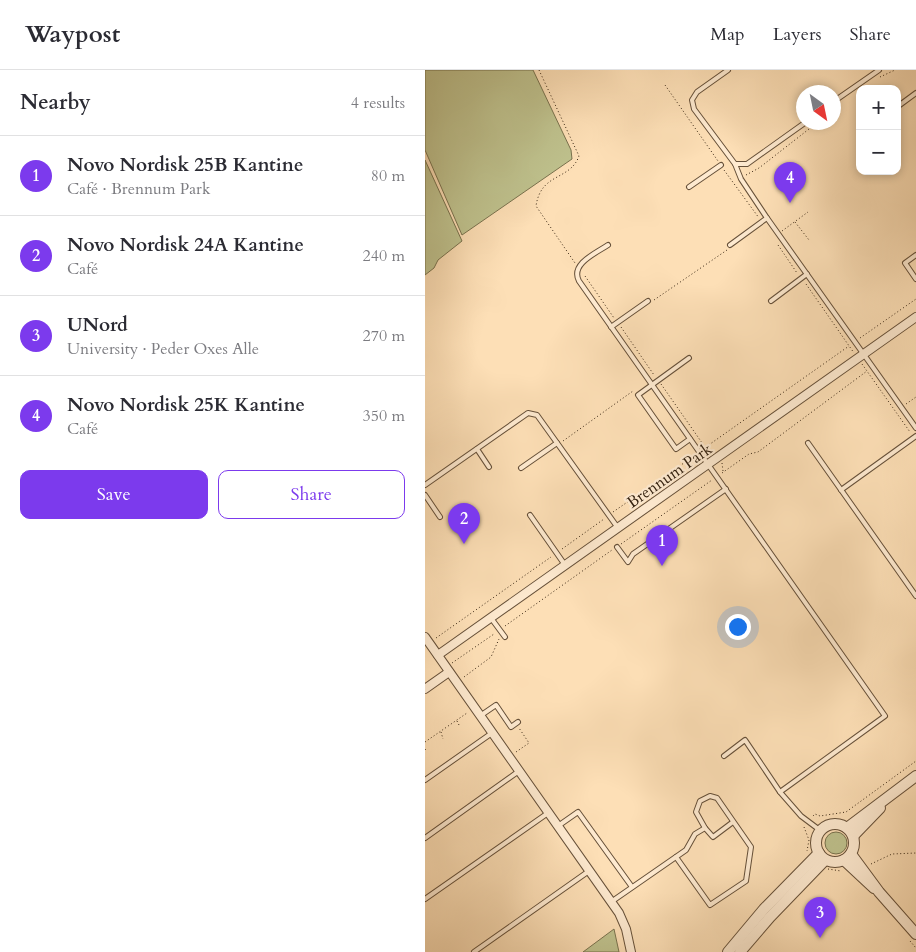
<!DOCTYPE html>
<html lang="en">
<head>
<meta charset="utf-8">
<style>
	:root { --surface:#fff; --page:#f7f7f7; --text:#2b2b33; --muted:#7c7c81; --line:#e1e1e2; --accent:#7c3aed }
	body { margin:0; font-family:Cardo,serif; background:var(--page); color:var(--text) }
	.controls { position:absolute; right:15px; top:15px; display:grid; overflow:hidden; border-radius:10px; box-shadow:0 2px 8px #0003 }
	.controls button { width:45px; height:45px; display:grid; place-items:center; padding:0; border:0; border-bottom:1px solid var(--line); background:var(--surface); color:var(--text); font:25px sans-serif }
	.compass { position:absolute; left:371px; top:15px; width:45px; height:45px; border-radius:50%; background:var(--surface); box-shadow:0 2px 8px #0003; rotate:147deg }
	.you { position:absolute; left:312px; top:556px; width:18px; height:18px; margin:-12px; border:4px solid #fff; border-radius:50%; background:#1a73e8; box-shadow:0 0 0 8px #1a73e833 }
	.badge { display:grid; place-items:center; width:32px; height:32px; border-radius:50%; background:var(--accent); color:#fff; font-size:16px; font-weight:700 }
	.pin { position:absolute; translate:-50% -41px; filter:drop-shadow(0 1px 2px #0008) }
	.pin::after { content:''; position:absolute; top:26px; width:18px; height:15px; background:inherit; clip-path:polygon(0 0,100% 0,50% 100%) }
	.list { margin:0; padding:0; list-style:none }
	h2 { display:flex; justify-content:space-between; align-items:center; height:65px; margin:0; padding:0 20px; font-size:21px }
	h2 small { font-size:16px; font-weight:400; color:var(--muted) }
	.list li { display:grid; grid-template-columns:32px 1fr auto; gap:15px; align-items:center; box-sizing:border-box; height:80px; padding:0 20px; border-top:1px solid var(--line) }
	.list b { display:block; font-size:19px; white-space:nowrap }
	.list p { margin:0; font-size:16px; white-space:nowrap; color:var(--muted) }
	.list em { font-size:16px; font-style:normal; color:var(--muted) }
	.actions { display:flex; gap:10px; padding:15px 20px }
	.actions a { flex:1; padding:11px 0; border:1px solid var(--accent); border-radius:10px; text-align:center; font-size:18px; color:var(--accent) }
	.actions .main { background:var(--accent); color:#fff }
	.map { position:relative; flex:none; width:491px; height:882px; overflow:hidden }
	header { display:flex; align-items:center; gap:30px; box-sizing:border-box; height:70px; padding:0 25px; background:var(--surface); border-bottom:1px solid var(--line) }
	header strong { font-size:24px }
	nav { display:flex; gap:28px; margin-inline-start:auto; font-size:18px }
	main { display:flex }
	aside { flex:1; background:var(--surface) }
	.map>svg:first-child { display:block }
	.green { fill:#bfc28e; stroke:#79724e }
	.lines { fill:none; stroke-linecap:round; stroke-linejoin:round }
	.service-casing { stroke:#665039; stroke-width:6 }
	.minor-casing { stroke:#665039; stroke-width:10 }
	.tertiary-casing { stroke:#665039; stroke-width:12 }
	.path { stroke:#33210f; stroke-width:1; stroke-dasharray:1 2.5; stroke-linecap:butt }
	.service { stroke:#feead0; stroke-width:4 }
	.minor { stroke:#feead0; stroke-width:8 }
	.tertiary { stroke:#feead0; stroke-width:10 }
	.labels { text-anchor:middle; stroke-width:4.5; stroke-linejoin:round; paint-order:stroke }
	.street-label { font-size:16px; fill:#33210f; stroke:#feead0 }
</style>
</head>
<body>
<header>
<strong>Waypost</strong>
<nav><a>Map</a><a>Layers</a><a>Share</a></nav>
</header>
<main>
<aside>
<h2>Nearby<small>4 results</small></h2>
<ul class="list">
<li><span class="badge">1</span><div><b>Novo Nordisk 25B Kantine</b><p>Café · Brennum Park</p></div><em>80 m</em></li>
<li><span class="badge">2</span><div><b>Novo Nordisk 24A Kantine</b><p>Café</p></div><em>240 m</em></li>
<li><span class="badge">3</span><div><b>UNord</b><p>University · Peder Oxes Alle</p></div><em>270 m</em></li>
<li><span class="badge">4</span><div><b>Novo Nordisk 25K Kantine</b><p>Café</p></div><em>350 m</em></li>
</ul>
<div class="actions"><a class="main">Save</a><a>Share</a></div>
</aside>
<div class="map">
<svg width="491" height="882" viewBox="0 0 491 882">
	<rect width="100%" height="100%" fill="#fddfb6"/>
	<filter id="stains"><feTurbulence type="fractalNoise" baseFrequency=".004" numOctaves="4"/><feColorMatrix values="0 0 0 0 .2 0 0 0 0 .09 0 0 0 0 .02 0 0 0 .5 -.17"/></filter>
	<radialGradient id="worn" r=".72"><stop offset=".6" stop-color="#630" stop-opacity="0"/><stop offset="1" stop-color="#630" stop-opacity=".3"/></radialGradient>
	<g class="green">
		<polygon points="0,0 108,0 146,80 147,89 37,165 0,80"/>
		<polygon points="0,90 37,171 13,190 9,198 0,205"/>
		<circle cx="411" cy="773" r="11"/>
		<polygon points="189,859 194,882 158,882"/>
	</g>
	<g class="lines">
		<g class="service-casing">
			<g id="service">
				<polyline points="303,0 272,22 267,30 269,39 310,94 322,94 381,52"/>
				<polyline points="408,32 454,0"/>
				<polyline points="472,37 491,23"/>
				<polyline points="310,94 316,109 342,148 491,358"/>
				<polyline points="264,117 296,95"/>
				<path d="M183,175c-12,8 -38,19 -29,36l306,435 -105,76 21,24 20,15"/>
				<polyline points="305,175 342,148"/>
				<polyline points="491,185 480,193 491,209"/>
				<polyline points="346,231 382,204"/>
				<polyline points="186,257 223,231"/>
				<polyline points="264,288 213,325 251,379 265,369"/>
				<polyline points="383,373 491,526"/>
				<polyline points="52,379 64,397"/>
				<polyline points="96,398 132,373"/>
				<polyline points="0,415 103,343 112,345 193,458"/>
				<polyline points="416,420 491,366"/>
				<polyline points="0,425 15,447"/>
				<polyline points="105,445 140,495"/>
				<polyline points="192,477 203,492 208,484 301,419"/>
				<polyline points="66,548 80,567"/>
				<polyline points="55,646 71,635 86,657 93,652"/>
				<polyline points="299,686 320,670 355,722"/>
				<polyline points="0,710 67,663"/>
				<polyline points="133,756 153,742 207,817"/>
				<polyline points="0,768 94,701"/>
				<polyline points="251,787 285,835 321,811 326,777 292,728 285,726 275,731 271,742 280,758"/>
				<polyline points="0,829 123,743"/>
				<polyline points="186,832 261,780 270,764 280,758 288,767 308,752"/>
				<polyline points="49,882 164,801"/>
			</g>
		</g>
		<g class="minor-casing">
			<g id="minor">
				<polyline points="0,567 194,843 201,859 206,882"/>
				<polyline points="13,585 491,247"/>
				<polyline points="0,619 24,602"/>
			</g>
		</g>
		<g class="tertiary-casing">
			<g id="tertiary">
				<circle cx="410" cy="773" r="19"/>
				<polyline points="422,758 491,706"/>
				<polyline points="428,766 455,738"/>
				<polyline points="426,784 454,822 491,864"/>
				<polyline points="419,790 449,818"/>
				<polyline points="303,882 339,839 394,783"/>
				<polyline points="315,882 345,847 400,790"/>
			</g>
		</g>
		<g class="path">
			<path d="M114,0l40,86c-9,25 -38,16 -43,50l39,57"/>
			<polyline points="455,7 470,0"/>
			<polyline points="240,15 293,91"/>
			<polyline points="299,100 334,148"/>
			<polyline points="321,105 334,98 393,52"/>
			<polyline points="370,152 384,170"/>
			<polyline points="357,161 383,142"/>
			<polyline points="353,175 372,203"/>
			<polyline points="160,206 189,248"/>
			<polyline points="381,214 429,283"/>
			<polyline points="229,230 302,180"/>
			<polyline points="196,257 229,305"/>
			<polyline points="435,268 491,229"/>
			<polyline points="437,294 485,362"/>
			<polyline points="236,314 282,380 288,380"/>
			<polyline points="481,334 491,327"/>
			<polyline points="138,371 208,321"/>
			<polyline points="278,379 424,276"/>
			<polyline points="297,393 298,401"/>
			<polyline points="297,403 324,384 333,382 442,301"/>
			<polyline points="188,442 269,386"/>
			<polyline points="196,474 287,410"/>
			<polyline points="137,479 179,449"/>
			<polyline points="80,556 187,480"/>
			<polyline points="11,568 126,487"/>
			<polyline points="27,593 69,564"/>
			<polyline points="39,607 66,587 74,569"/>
			<polyline points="32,651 35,657"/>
			<polyline points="16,662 18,669"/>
			<polyline points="0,672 42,643"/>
			<polyline points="0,679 1,681"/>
			<polyline points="91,682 104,673 94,658"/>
			<polyline points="388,746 390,744 395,746 421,742 491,691"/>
			<polyline points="379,757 384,770 382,781"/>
			<polyline points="446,794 467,784 491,783"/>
			<polyline points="403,799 416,801"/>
			<polyline points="485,871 491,878"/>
		</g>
		<use href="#service" class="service"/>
		<use href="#minor" class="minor"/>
		<use href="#tertiary" class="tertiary"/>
	</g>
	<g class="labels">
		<g class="street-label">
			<text transform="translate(244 405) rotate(-35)" y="6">Brennum Park</text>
		</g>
	</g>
	<rect width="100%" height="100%" filter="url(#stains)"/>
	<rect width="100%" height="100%" fill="url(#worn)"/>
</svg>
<div class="controls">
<button>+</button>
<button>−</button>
</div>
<svg class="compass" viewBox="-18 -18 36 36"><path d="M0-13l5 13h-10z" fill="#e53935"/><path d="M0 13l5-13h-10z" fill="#7c7c81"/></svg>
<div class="you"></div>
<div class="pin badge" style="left:237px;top:496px">1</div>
<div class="pin badge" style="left:39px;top:474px">2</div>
<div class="pin badge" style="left:395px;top:868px">3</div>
<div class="pin badge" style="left:365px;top:133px">4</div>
</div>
</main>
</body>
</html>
